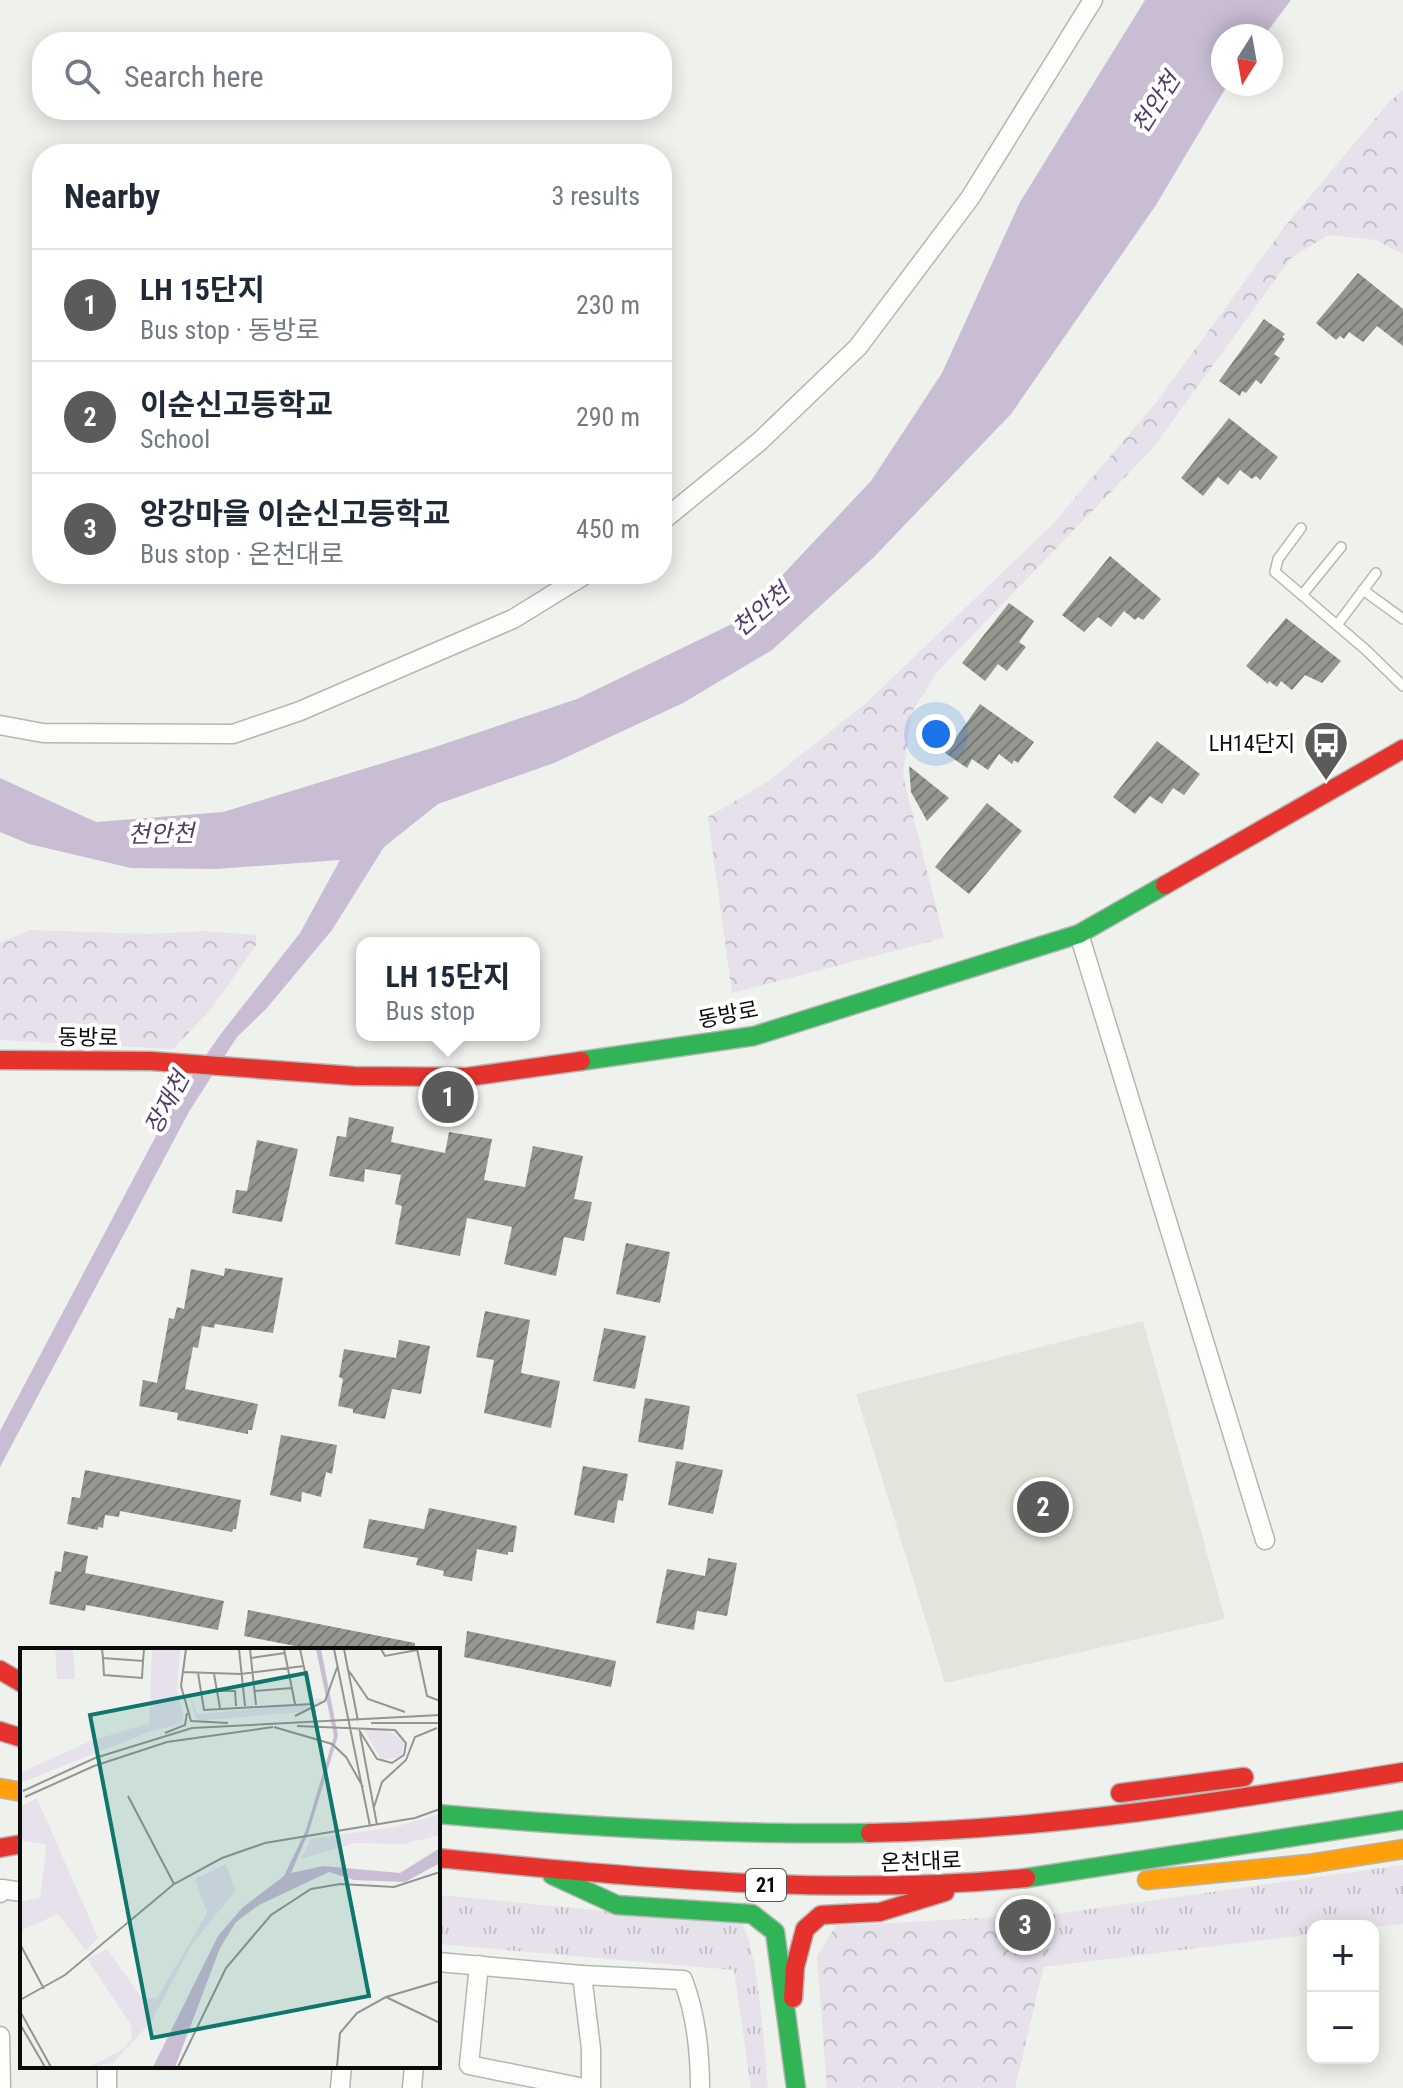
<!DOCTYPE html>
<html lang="en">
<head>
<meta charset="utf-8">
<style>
	:root { --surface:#fff; --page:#f6f6f7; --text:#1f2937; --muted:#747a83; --line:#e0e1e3; --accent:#5b5c59 }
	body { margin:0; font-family:"Roboto Condensed","Noto Sans KR",sans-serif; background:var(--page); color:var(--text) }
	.controls { position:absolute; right:24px; bottom:24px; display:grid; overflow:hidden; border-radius:16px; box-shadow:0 4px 20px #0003 }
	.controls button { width:72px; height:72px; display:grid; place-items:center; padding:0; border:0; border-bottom:2px solid var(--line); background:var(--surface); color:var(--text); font:40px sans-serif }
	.compass { position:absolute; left:1211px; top:24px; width:72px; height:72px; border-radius:50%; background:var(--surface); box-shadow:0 4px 20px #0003; rotate:191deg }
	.you { position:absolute; left:936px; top:734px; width:28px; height:28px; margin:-20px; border:6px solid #fff; border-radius:50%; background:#1a73e8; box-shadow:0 0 0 12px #1a73e833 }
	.badge { display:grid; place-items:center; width:52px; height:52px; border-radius:50%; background:var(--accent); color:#fff; font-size:26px; font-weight:700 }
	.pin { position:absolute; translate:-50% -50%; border:4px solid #fff; box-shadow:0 2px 8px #0006 }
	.popup { position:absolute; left:356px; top:937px; width:184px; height:104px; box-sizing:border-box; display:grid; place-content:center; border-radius:16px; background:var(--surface); filter:drop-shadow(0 2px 6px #0005); font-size:26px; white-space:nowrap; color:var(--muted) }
	.popup b { font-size:30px; color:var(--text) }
	.popup::after { content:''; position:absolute; left:50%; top:100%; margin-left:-16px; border:16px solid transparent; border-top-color:var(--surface) }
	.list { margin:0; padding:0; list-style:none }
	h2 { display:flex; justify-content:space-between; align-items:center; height:104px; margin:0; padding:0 32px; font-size:34px }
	h2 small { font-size:26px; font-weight:400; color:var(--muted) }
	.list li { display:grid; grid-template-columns:52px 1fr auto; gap:24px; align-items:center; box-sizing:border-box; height:112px; padding:0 32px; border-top:2px solid var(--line) }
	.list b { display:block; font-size:30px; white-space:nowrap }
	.list p { margin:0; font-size:26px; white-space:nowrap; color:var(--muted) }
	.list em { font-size:26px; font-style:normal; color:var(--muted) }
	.icon { flex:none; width:44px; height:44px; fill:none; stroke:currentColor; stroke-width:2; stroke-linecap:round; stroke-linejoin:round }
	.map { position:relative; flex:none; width:1403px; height:2088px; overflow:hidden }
	.search { position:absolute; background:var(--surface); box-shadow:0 4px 20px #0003; left:32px; top:32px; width:640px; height:88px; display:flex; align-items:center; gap:20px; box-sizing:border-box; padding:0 28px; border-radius:32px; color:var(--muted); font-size:30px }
	.panel { position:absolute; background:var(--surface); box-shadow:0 4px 20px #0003; left:32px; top:144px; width:640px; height:440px; border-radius:32px }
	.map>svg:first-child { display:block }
	.built { fill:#e1e5dc }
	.grass { fill:url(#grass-tufts) }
	.park { fill:url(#park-crowns) }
	.water { fill:#c8bdd3 }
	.building { fill:url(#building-hatch) }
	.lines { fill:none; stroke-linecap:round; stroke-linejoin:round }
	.lane-casing { stroke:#b5b6b4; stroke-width:12 }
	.street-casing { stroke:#b5b6b4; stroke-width:21 }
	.fast-casing { stroke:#b5b6b4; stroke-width:21 }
	.slow-casing { stroke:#b5b6b4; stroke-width:21 }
	.jam-casing { stroke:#b5b6b4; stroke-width:21 }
	.lane { stroke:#fdfdfc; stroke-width:9 }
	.street { stroke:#fdfdfc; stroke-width:18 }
	.fast { stroke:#30b455; stroke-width:18 }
	.slow { stroke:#ff9f0a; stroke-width:18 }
	.jam { stroke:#e5322d; stroke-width:18 }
	.labels { text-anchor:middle; stroke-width:8; stroke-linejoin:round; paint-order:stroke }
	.shield { fill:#fff; stroke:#545554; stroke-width:2 }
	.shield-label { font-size:20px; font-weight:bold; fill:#0b0c0a }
	.poi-label { font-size:22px; fill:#0b0c0a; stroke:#fff; text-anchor:end }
	.street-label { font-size:22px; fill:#0b0c0a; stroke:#fff }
	.water-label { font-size:24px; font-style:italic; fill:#523a68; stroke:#fff }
	.inset-road { fill:none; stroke:#949592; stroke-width:2 }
	.view { fill:#0f766e; fill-opacity:0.15; stroke:#0f766e; stroke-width:4 }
	.inset-edge { fill:none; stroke:#0b0c0a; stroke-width:4 }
</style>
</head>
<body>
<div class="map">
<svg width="1403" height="2088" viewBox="0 0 1403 2088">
	<defs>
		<pattern id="grass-tufts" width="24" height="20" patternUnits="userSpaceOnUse" patternTransform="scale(2)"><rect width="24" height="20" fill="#e6e1eb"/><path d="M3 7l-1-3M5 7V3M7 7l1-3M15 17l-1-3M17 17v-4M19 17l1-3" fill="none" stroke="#c4c0c8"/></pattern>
		<pattern id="park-crowns" width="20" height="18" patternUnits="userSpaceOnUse" patternTransform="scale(2)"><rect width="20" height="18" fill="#e6e1eb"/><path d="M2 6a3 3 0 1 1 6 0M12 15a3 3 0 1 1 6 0" fill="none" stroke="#c4c0c8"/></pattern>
		<pattern id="building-hatch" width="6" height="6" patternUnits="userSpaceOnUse" patternTransform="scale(2)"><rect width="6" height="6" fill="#949790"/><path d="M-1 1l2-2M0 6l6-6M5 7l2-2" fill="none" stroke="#777a74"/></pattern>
	</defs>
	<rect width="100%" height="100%" fill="#eff1ed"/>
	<polygon class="built" points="1143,1321 1225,1619 945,1683 856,1394"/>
	<g class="grass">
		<polygon points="1403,1865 1403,1924 1373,1927 1313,1926 1313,1934 1043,1967 1056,1914"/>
		<path d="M438,1895l304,29c16,24 23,130 26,164h-17l-17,-118 -296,-26z"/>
	</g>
	<g class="park">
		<polygon points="1403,90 1403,254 1376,240 1328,235 1291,258 1152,449 938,671 911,713 903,776 944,938 732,993 708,817 767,782 865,704 1052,525 1158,400 1286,225 1389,102"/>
		<polygon points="29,930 150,934 203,931 256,935 256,945 212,1008 173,1049 0,1040 0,943"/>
		<polygon points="1056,1914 1015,2088 827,2088 817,1956 836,1926"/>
	</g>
	<polygon class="water" points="1145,0 1291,0 1264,36 1223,36 1223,84 1228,84 1156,205 1011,414 873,558 772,650 683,703 554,763 438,804 384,847 332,930 266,1009 237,1037 190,1110 0,1467 0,1431 175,1100 220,1035 300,933 340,860 216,869 131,868 29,844 0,832 0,778 96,822 223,812 432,748 577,699 740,620 871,481 942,373 1020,202"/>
	<g class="building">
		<polygon points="1358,273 1403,309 1403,346 1377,326 1363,342 1349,332 1344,339 1340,336 1336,340 1316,323"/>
		<polygon points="1264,319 1285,334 1282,337 1285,339 1274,354 1280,358 1261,384 1256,380 1246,393 1242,391 1240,396 1219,381"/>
		<polygon points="1229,418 1278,457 1260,480 1256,476 1252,479 1240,470 1228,485 1218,477 1203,496 1181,478"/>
		<polygon points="1110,556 1161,599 1143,620 1138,617 1135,620 1124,611 1111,627 1098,617 1084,632 1062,615"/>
		<polygon points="1009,603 1034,621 1019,642 1026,647 1007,671 998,664 985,681 962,663"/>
		<polygon points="1286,618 1341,661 1322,683 1305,675 1292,690 1281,681 1277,687 1269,681 1268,684 1246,666"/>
		<polygon points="980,704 1034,742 1018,763 1014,760 1012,764 999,754 988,770 972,759 967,768 945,753"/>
		<polygon points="1157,741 1200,774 1184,795 1173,788 1162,804 1150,796 1135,814 1113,797"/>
		<polygon points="909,766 949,798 927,821 911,792"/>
		<polygon points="987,803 1022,831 969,894 935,867"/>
		<polygon points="349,1117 394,1127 391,1142 445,1153 449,1132 492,1139 484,1180 525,1187 533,1146 583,1156 574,1199 592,1202 584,1241 564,1237 556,1276 504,1264 512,1227 467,1218 460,1256 395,1244 402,1206 395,1204 401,1175 365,1169 364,1182 329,1176 337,1136 346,1137"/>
		<polygon points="257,1140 298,1149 282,1222 232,1213 236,1190 247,1191"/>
		<polygon points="626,1243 670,1252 660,1303 616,1294"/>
		<polygon points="225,1268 283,1278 273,1333 215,1324 214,1328 202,1326 198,1348 193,1347 185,1389 258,1404 252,1430 248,1430 248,1434 177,1420 178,1413 139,1406 143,1380 157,1383 169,1318 174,1319 177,1307 184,1309 191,1269 224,1276"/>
		<polygon points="485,1311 530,1320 521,1373 560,1381 551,1428 484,1413 494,1360 476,1357"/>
		<polygon points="604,1328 646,1336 635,1389 593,1381"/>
		<polygon points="399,1340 430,1346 421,1394 392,1389 385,1419 353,1413 353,1409 338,1406 343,1379 339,1377 344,1349 396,1358"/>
		<polygon points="645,1398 690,1406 683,1450 638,1442"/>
		<polygon points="281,1435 337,1445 332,1474 326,1472 321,1497 302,1492 301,1502 270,1495"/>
		<polygon points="676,1461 723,1470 713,1514 668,1505"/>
		<polygon points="583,1466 628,1474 623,1501 618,1500 614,1523 574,1515"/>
		<polygon points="85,1470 241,1500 236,1529 233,1529 232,1532 120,1511 119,1517 105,1515 103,1528 98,1527 98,1530 67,1524 72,1497 80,1498"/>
		<polygon points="429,1508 517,1526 513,1552 508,1552 508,1555 477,1549 472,1581 443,1576 444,1571 416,1565 418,1558 363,1548 369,1519 424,1529"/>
		<polygon points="64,1551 88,1556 85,1573 224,1601 218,1630 86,1605 85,1611 49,1604 55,1571 61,1572"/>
		<polygon points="708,1558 737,1563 727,1616 697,1611 694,1630 656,1623 667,1569 705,1576"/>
		<polygon points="248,1610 415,1643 415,1650 316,1650 244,1636"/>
		<polygon points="467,1631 616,1661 611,1687 464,1657"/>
	</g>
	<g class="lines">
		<g class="lane-casing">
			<g id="lane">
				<polyline points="1301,528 1278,559 1275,572 1366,650 1403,686"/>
				<polyline points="1363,590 1403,619"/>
				<polyline points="1302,595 1341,547"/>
				<polyline points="1337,625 1376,573"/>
			</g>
		</g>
		<g class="street-casing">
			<g id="street">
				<polyline points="662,521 759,442 858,347 970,198 1093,0"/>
				<polyline points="0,725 43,733 233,734 300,711 513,619 586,574"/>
				<polyline points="1079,934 1265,1540"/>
				<polyline points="0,1893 2,1889 22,1892"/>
				<path d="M438,1962l144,13 101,5c13,34 17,72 17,108"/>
				<polyline points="479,1965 469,2065 584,2088"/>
				<polyline points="582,1975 591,2049 591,2088"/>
				<polyline points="0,2036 1,2088"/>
				<polyline points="107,2066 107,2088"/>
				<polyline points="340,2088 342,2066"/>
				<polyline points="412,2088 414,2066"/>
			</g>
		</g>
		<g class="fast-casing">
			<g id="fast">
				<polyline points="581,1061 754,1036 1079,934 1165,885"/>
				<path d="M438,1814c144,13 287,21 432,19"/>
				<polyline points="552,1875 617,1905 752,1914 775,1932 796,2088"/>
				<polyline points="1026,1878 1403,1820"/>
			</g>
		</g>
		<g class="slow-casing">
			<g id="slow">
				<polyline points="0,1788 22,1792"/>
				<polyline points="1147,1880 1308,1864 1403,1849"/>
			</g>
		</g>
		<g class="jam-casing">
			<g id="jam">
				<polyline points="1165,885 1403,749"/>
				<polyline points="0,1060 151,1061 354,1076 467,1077 581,1061"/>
				<polyline points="0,1670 22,1683"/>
				<polyline points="0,1731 22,1738"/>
				<polyline points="1120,1793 1244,1777"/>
				<path d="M870,1833c179,-3 356,-32 533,-61"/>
				<polyline points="0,1848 22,1844"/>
				<path d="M438,1858c196,19 391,39 588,20"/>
				<polyline points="793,1998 795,1967 805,1929 821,1915 880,1912 945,1892"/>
			</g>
		</g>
		<use href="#lane" class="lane"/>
		<use href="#street" class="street"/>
		<use href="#fast" class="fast"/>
		<use href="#slow" class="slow"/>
		<use href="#jam" class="jam"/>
	</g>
	<defs>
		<g id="bus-pin" transform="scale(2.3)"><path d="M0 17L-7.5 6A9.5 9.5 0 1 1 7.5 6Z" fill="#5b5c59" stroke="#fff"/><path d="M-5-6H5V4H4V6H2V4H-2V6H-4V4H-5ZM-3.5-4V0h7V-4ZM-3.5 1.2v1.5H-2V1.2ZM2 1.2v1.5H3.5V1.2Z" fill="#fff"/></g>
	</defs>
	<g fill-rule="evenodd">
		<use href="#bus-pin" x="1326" y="743"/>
	</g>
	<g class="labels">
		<rect class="shield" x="746" y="1869" width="40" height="32" rx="6"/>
		<g class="shield-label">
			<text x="766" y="1892">21</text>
		</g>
		<g class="poi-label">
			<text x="1295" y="751">LH14단지</text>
		</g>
		<g class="street-label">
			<text transform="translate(728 1014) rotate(-11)" y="8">동방로</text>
			<text transform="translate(88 1037) rotate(1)" y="8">동방로</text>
			<text transform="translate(921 1861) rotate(-2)" y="8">온천대로</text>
		</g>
		<g class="water-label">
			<text transform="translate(1156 103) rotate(-57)" y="8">천안천</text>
			<text transform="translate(761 610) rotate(-41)" y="8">천안천</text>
			<text transform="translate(161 834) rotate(-1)" y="8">천안천</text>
			<text transform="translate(167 1103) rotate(-62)" y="8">장재천</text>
		</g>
	</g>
	<g transform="translate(20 1648)">
		<rect width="420" height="420" fill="#eff1ed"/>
		<path d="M166,37l11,29 118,-10 -1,-5 7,-1v4l-20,10 -104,9zM129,75v9l-129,51v-10l68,-31zM343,81l25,1 16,12 -3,15 -19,3z" fill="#e6e1eb"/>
		<path d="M132,1h28l-3,42 7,27 -2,5 -33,9zM17,150l61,140 -12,13 -28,-37 -38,17v-29l20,-4 5,-38 1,-16 -26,-3v-34zM420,166v21l-37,9 -48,-1 -54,16 10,-20 83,-12zM206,216l9,27 -44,55 -40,76 -38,41 -23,4 35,-19 7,-10 -1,-13 -44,-66 20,-10 34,48 16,2 50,-86 -12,-34z" fill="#e6e1eb"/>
		<path d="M35,1h18l2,30h-18z" fill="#e6e1eb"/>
		<path d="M296,1h5l17,87 -29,95 -18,42 32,-7 77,7 40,-25v15l-35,19 -51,-2 -25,-8 -70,33 -23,17 -16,26 -45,119h-22l65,-131 24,-28 42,-32 22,-46 28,-94z" fill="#c8bdd3"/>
		<path class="inset-road" d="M82,1l1,9 40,3 1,-12M166,1l-5,37 10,35 37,2M219,1l6,57M230,1l6,56M264,1l11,55M314,1l36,177M324,1l14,72M361,1l4,7 32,-6M397,1l10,47 13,5M83,10l1,17 38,3 1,-17M231,10l34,-5M329,23l19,28 37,13M162,24l59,2 63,-8M178,25l6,37 108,-6 -12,-55M194,26l6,34M195,43h20l1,15M235,43l37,-3M275,68l30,-15 13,-36M351,75h69M277,78l98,4 11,13 -2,12 -12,8 -15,-4 -18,-29M254,79l58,17 14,13 17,30M145,85l20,-8 2,-12M340,85l17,92M3,143l72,-33 97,-30 248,-13M108,148l46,88M5,149l69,-31 73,-24 106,-15M354,159l8,-25 24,-22 9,-23 22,-9M0,296l24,45M366,349l54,26M0,352l45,-25 109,-91 48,-26 43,-15 150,-25 25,-9M0,363l31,56M0,376l25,43M158,419l48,-99 45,-53 40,-26 29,-5 54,3 46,-15M317,419l3,-34 17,-20 29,-16 54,-16"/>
		<path class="view" d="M286,25l63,323 -217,42 -62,-323z"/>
		<rect width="420" height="420" class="inset-edge"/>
	</g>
</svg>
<div class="controls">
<button>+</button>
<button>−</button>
</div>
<svg class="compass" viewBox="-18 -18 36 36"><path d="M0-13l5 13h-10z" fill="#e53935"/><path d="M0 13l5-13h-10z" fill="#747a83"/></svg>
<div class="you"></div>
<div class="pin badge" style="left:448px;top:1097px">1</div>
<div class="popup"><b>LH 15단지</b>Bus stop</div>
<div class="pin badge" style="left:1043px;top:1507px">2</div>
<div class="pin badge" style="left:1025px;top:1925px">3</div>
<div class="search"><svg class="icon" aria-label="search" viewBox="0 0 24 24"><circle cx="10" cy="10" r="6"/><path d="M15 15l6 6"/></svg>Search here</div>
<section class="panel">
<h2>Nearby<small>3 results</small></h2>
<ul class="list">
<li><span class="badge">1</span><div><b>LH 15단지</b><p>Bus stop · 동방로</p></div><em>230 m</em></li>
<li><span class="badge">2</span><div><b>이순신고등학교</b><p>School</p></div><em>290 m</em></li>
<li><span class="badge">3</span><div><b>앙강마을 이순신고등학교</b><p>Bus stop · 온천대로</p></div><em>450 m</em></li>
</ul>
</section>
</div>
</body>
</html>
